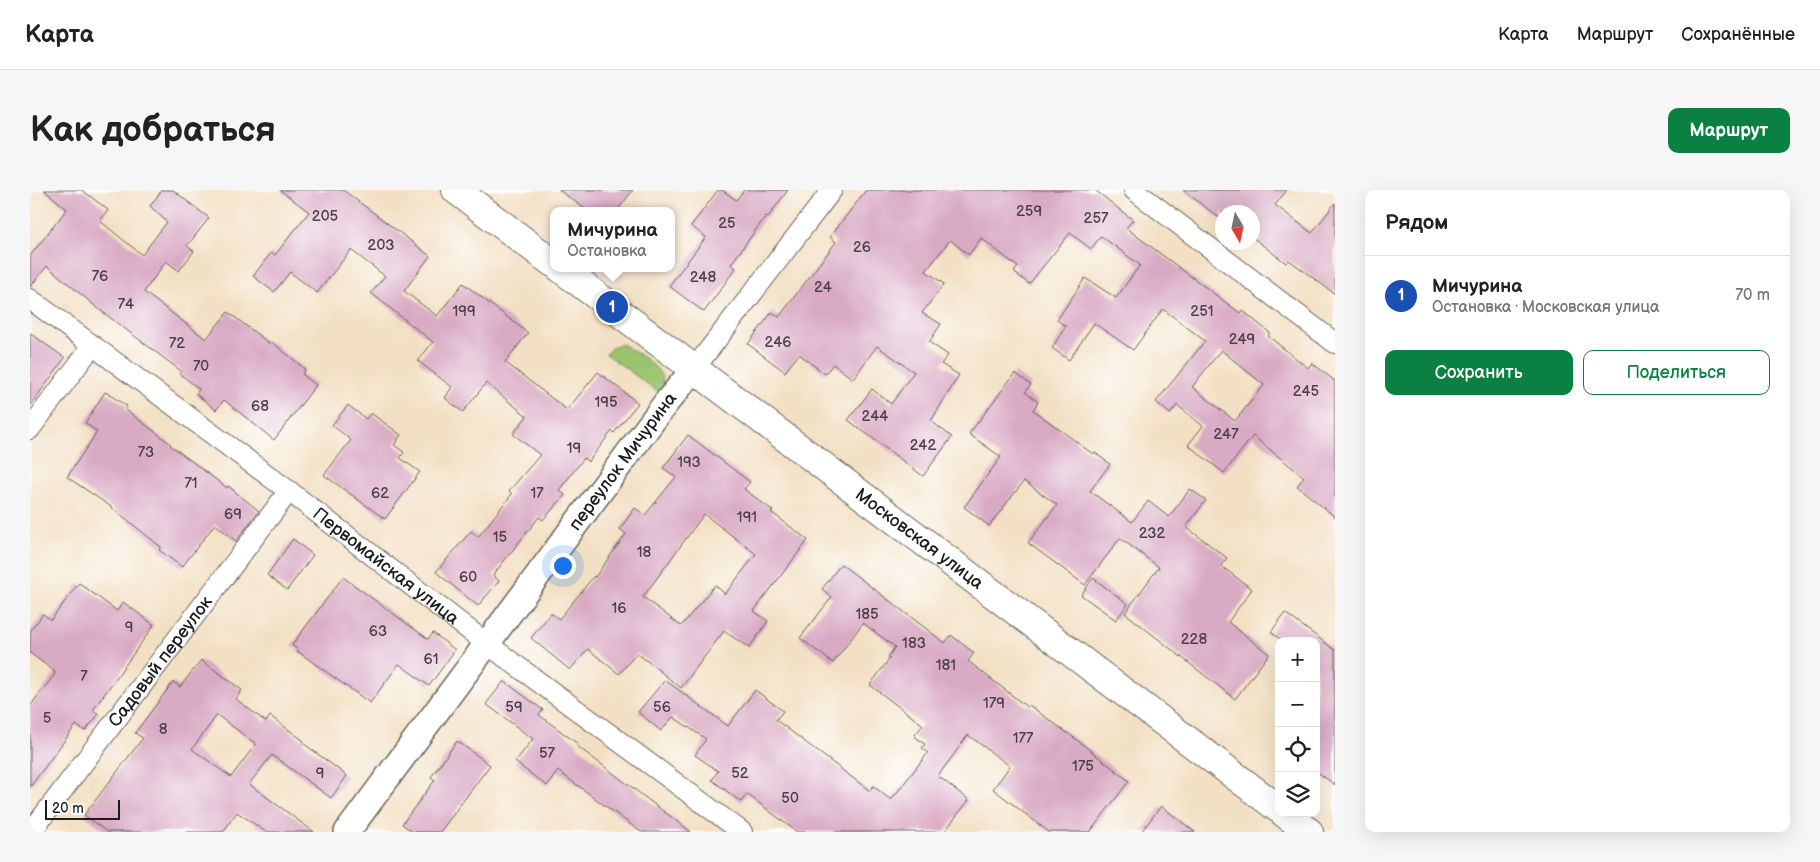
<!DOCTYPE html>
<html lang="ru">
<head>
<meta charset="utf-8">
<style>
	:root { --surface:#fff; --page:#f6f6f6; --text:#222; --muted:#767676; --line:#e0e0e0; --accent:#0b8043 }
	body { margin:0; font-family:"Balsamiq Sans",sans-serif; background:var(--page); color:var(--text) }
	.controls { position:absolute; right:15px; bottom:15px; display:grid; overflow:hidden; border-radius:10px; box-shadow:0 5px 20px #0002 }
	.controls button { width:45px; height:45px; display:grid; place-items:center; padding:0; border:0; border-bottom:1px solid var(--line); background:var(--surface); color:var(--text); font:25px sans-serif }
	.compass { position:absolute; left:1185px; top:15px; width:45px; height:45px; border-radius:50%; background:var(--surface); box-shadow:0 5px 20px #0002; rotate:171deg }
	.scale { position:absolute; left:15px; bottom:12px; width:75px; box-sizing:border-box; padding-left:5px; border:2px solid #1c1c1c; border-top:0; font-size:14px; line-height:18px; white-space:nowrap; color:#1c1c1c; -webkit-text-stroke:4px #fff; paint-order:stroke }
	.you { position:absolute; left:532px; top:375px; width:18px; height:18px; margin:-12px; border:4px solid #fff; border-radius:50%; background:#1a73e8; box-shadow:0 0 0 8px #1a73e833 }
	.badge { display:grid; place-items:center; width:32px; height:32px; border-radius:50%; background:var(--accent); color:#fff; font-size:16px; font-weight:700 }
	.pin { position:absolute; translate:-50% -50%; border:2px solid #fff; box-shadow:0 1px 5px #0006 }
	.popup { position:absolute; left:520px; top:17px; width:125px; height:65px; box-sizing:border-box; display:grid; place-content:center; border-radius:10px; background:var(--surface); filter:drop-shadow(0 1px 4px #0005); font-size:16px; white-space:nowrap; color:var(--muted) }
	.popup b { font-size:19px; color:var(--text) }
	.popup::after { content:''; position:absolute; left:50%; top:100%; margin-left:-10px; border:10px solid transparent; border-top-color:var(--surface) }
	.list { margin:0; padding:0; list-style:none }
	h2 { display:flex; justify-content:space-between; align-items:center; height:65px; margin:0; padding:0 20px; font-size:21px }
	h2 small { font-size:16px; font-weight:400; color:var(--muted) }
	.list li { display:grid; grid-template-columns:32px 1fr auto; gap:15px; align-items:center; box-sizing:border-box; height:80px; padding:0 20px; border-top:1px solid var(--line) }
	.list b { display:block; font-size:19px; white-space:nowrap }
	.list p { margin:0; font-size:16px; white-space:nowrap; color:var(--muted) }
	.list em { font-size:16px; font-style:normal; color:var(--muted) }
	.actions { display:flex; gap:10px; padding:15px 20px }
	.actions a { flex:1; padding:11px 0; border:1px solid var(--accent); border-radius:10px; text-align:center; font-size:18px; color:var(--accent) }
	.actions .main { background:var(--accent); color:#fff }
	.icon { flex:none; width:28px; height:28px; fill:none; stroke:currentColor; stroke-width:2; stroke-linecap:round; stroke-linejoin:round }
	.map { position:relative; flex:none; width:1305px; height:642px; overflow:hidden; border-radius:10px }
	header { display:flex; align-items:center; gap:30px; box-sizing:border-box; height:70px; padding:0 25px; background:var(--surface); border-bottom:1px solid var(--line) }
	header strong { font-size:24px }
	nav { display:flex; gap:28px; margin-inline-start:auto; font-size:18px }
	.intro { display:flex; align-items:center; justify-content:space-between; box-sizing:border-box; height:120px; padding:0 30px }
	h1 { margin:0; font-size:35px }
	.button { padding:12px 22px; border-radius:10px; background:var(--accent); color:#fff; font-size:18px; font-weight:700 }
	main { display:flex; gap:30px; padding:0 30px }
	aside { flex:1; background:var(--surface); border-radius:10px; box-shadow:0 5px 20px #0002 }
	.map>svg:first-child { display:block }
	.grass { fill:#9bc471; stroke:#5c7046 }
	.building { fill:#d9aac4; fill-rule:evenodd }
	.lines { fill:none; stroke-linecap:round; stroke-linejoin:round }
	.minor-casing { stroke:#676157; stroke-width:22 }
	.tertiary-casing { stroke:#676157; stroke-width:28 }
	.secondary-casing { stroke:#676157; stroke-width:30 }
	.minor { stroke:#fff; stroke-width:20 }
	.tertiary { stroke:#fff; stroke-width:25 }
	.secondary { stroke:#fff; stroke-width:28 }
	.labels { text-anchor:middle; stroke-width:4; stroke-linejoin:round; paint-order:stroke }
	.number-label { font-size:15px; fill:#4b4046 }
	.street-label { font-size:18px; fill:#1c1c1c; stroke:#fff }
</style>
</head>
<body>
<header>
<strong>Карта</strong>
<nav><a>Карта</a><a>Маршрут</a><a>Сохранённые</a></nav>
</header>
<div class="intro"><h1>Как добраться</h1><a class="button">Маршрут</a></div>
<main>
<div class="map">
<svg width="1305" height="642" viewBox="0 0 1305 642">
	<rect width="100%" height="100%" fill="#fff"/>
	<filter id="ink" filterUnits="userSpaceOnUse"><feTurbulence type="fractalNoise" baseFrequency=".02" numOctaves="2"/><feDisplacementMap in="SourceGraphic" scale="10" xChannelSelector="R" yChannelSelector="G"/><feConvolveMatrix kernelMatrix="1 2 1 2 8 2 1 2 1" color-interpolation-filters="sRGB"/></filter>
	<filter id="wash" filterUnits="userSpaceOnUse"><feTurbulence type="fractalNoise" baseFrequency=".0096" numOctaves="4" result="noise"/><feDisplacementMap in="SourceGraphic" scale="20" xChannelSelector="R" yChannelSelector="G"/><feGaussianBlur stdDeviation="1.12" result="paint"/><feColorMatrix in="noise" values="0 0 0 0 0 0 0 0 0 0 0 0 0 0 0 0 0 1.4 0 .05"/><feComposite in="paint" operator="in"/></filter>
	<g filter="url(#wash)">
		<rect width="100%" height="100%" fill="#f3e0c4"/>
		<path class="grass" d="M592,154c16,11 51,26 39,50l-55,-40 6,-7z"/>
		<g id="blocks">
			<g class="building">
				<polygon points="14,0 52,0 78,20 70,31 112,65 137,32 120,16 132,0 143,0 179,28 157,56 164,61 149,81 136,71 114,102 176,149 198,122 240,154 242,152 275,179 272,184 286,195 244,250 194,210 186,220 166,204 169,199 149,183 151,181 70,120 17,76 0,97 0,66 37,19"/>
				<polygon points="250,0 313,0 377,48 400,66 374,101 407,126 433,93 498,143 475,172 537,220 568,182 608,213 584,243 582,241 558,272 554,268 529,300 535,305 513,330 509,327 463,385 469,391 448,416 406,382 441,341 448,347 482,304 479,301 510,265 483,244 497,226 456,193 433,222 415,208 422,197 388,171 403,152 341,103 355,86 321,60 287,103 260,82 244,102 223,86 241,63 245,65 279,22"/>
				<polygon points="529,0 603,0 587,21 558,21"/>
				<polygon points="688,0 692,0 706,10 714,0 758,0 738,27 736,26 701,74 706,78 674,122 639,96 676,47 661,36"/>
				<path d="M836,0h229l38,30 -7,8 114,85 2,-3 28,23 -2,3 40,32 4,-5 23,18v136l-38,-31 7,-9 -51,-41 -29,37 -36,-28 15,-19 -26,-21 -7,9 -14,-12 49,-61 -42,-32 -30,41 -39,-27 -25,37 -17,-12 14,-22 -9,-6 28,-42 31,20 24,-33 -39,-29 -10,13 -21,-16 -41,51 -15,-12 4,-5 -37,-29 -12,17 -19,-15 -24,31 18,13 -22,29 19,11 -12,18 19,13 -7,9 18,11 -28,46 21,16 -29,39 -75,-56 24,-31 19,15 23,-32 -37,-26 -24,33 -20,-15 -8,10 -26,-20 -14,18 -37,-28 24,-32 7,5 57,-75 -6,-5zM1191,160l43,35 -29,36 -43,-34z"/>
				<polygon points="1153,0 1257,0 1245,15 1282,43 1305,13 1305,104 1259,70 1256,73 1222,47 1222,22 1192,22 1192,30"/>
				<polygon points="0,143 35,168 0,216"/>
				<polygon points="985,183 1001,195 995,202 1008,212 1003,220 1063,264 1064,262 1080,274 1060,301 1102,332 1118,311 1139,327 1160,299 1176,310 1156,337 1197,368 1191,376 1222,399 1198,432 1239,464 1205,509 1095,423 1129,377 1090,348 1055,395 998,353 1027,315 994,291 959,336 934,317 971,267 939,244"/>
				<polygon points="75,202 97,216 95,219 141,254 140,255 197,298 198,296 229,321 206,351 185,334 152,377 129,360 131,357 80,316 37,287 67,242 55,233"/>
				<polygon points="318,215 336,229 341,223 371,245 364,255 374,262 370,268 390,282 355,329 294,285 321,250 302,235"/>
				<path d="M658,245l62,47 -6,7 29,22 -2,1 37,28 -54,71 14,10 -19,27 -25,-17 -43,57 -44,-35 -18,21 -31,-25 -18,21 -39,-32 20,-25 8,6 35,-43 1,1 31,-43 -6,-5 15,-21 10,7 31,-38 -13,-9zM674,324l52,40 -31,40 -10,-9 -34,41 -38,-29z"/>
				<polygon points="263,349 283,365 257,400 237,385"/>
				<polygon points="811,374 915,453 921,445 944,463 938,471 997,517 999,515 1051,553 1099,591 1060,642 1019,642 963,599 980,576 938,545 908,586 939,610 914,642 767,642 717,604 711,612 682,590 688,581 665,565 676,549 643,527 631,541 608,522 635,490 698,536 725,500 753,521 746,530 840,601 843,596 861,610 898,563 892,558 895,554 884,546 893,535 840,495 860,468 858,467 865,457 833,433 803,473 770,448 802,407 792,399"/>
				<polygon points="313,387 398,449 403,443 425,460 399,496 369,474 340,513 267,461 268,460 262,455"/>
				<polygon points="1063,388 1098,414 1086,430 1051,405"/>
				<polygon points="49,393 87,421 93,412 124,435 63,520 69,524 55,541 46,535 0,597 0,516 25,484 24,481 0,463 0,441 13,424 21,430"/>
				<polygon points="1255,423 1305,460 1305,595 1286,581 1286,451 1253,451 1241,442"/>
				<path d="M171,470l41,30 -6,9 30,23 4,-6 34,25 -1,2 44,33 -16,22 -59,-43 -23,29 65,48h-48l-29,-20 -14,20h-116l-23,-17 59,-77 -8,-5 38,-51 7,5zM187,525l39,29 -25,33 -39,-28z"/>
				<polygon points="474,491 513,520 509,525 548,554 547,556 661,642 611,642 528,581 517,596 485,572 503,549 456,514"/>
				<polygon points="427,551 460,575 410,642 383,642 372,634 405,590 401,587"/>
				<polygon points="1131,616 1165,642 1111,642"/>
			</g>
		</g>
	</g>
	<g filter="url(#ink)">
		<use href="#blocks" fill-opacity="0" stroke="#676157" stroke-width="1"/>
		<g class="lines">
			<g class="minor-casing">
				<g id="minor">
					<polyline points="1104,0 1305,153"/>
					<path id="s1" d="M0,109l259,192 197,152 256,189"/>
					<polyline points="664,179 802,0"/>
					<polyline points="0,239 62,156"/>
					<path id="s2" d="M1,642l258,-341"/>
				</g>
			</g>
			<g class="tertiary-casing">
				<g id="tertiary">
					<path id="s3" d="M317,642l318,-428 29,-35"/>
				</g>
			</g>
			<g class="secondary-casing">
				<g id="secondary">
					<polyline points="426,0 523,73"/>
					<path id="s4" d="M530,78l719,541"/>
					<polyline points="1254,623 1279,642"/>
				</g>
			</g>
			<use href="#minor" class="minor"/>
			<use href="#tertiary" class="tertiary"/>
			<use href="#secondary" class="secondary"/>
		</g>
	</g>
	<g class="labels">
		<g class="number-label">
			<text x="999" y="26">259</text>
			<text x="295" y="31">205</text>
			<text x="1066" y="33">257</text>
			<text x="697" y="38">25</text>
			<text x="351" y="60">203</text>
			<text x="832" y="62">26</text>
			<text x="70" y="91">76</text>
			<text x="673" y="92">248</text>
			<text x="793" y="102">24</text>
			<text x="96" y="119">74</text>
			<text x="434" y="126">199</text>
			<text x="1172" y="126">251</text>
			<text x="1212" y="154">249</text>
			<text x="748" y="157">246</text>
			<text x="147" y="158">72</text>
			<text x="171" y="181">70</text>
			<text x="1276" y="206">245</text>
			<text x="576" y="217">195</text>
			<text x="230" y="221">68</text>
			<text x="845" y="231">244</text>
			<text x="1196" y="249">247</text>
			<text x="893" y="260">242</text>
			<text x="544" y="263">19</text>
			<text x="116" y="267">73</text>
			<text x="659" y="277">193</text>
			<text x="161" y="298">71</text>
			<text x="350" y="308">62</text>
			<text x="507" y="308">17</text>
			<text x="203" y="329">69</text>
			<text x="717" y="332">191</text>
			<text x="1122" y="348">232</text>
			<text x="470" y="352">15</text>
			<text x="614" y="367">18</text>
			<text x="438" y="392">60</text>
			<text x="589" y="423">16</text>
			<text x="837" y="429">185</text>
			<text x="99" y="442">9</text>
			<text x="348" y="446">63</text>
			<text x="1164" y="454">228</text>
			<text x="884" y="458">183</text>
			<text x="401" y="474">61</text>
			<text x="916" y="480">181</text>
			<text x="54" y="491">7</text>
			<text x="964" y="518">179</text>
			<text x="484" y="522">59</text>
			<text x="632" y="522">56</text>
			<text x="17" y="533">5</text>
			<text x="133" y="544">8</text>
			<text x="993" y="553">177</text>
			<text x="517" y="568">57</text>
			<text x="1053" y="581">175</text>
			<text x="290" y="588">9</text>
			<text x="710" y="588">52</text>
			<text x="760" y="613">50</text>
		</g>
		<g class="street-label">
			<text dy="6" stroke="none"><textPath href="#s3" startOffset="462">переулок Мичурина</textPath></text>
			<text dy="6" stroke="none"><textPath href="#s4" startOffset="450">Московская улица</textPath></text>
			<text dy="6" stroke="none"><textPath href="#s1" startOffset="445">Первомайская улица</textPath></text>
			<text dy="6" stroke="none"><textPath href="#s2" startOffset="214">Садовый переулок</textPath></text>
		</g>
	</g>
</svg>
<div class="controls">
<button>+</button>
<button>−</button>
<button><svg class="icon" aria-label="locate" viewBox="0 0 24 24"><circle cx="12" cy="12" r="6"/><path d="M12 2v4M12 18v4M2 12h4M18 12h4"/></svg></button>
<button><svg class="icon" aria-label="layers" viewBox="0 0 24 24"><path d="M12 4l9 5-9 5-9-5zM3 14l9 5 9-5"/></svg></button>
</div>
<svg class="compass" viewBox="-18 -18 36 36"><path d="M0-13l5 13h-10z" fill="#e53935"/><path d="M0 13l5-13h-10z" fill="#767676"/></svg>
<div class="scale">20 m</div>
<div class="you"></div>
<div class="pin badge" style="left:582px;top:117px;background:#1a4fb4">1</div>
<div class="popup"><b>Мичурина</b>Остановка</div>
</div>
<aside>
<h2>Рядом<small></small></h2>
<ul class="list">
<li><span class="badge" style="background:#1a4fb4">1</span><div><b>Мичурина</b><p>Остановка · Московская улица</p></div><em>70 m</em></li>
</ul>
<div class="actions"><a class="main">Сохранить</a><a>Поделиться</a></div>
</aside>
</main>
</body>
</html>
